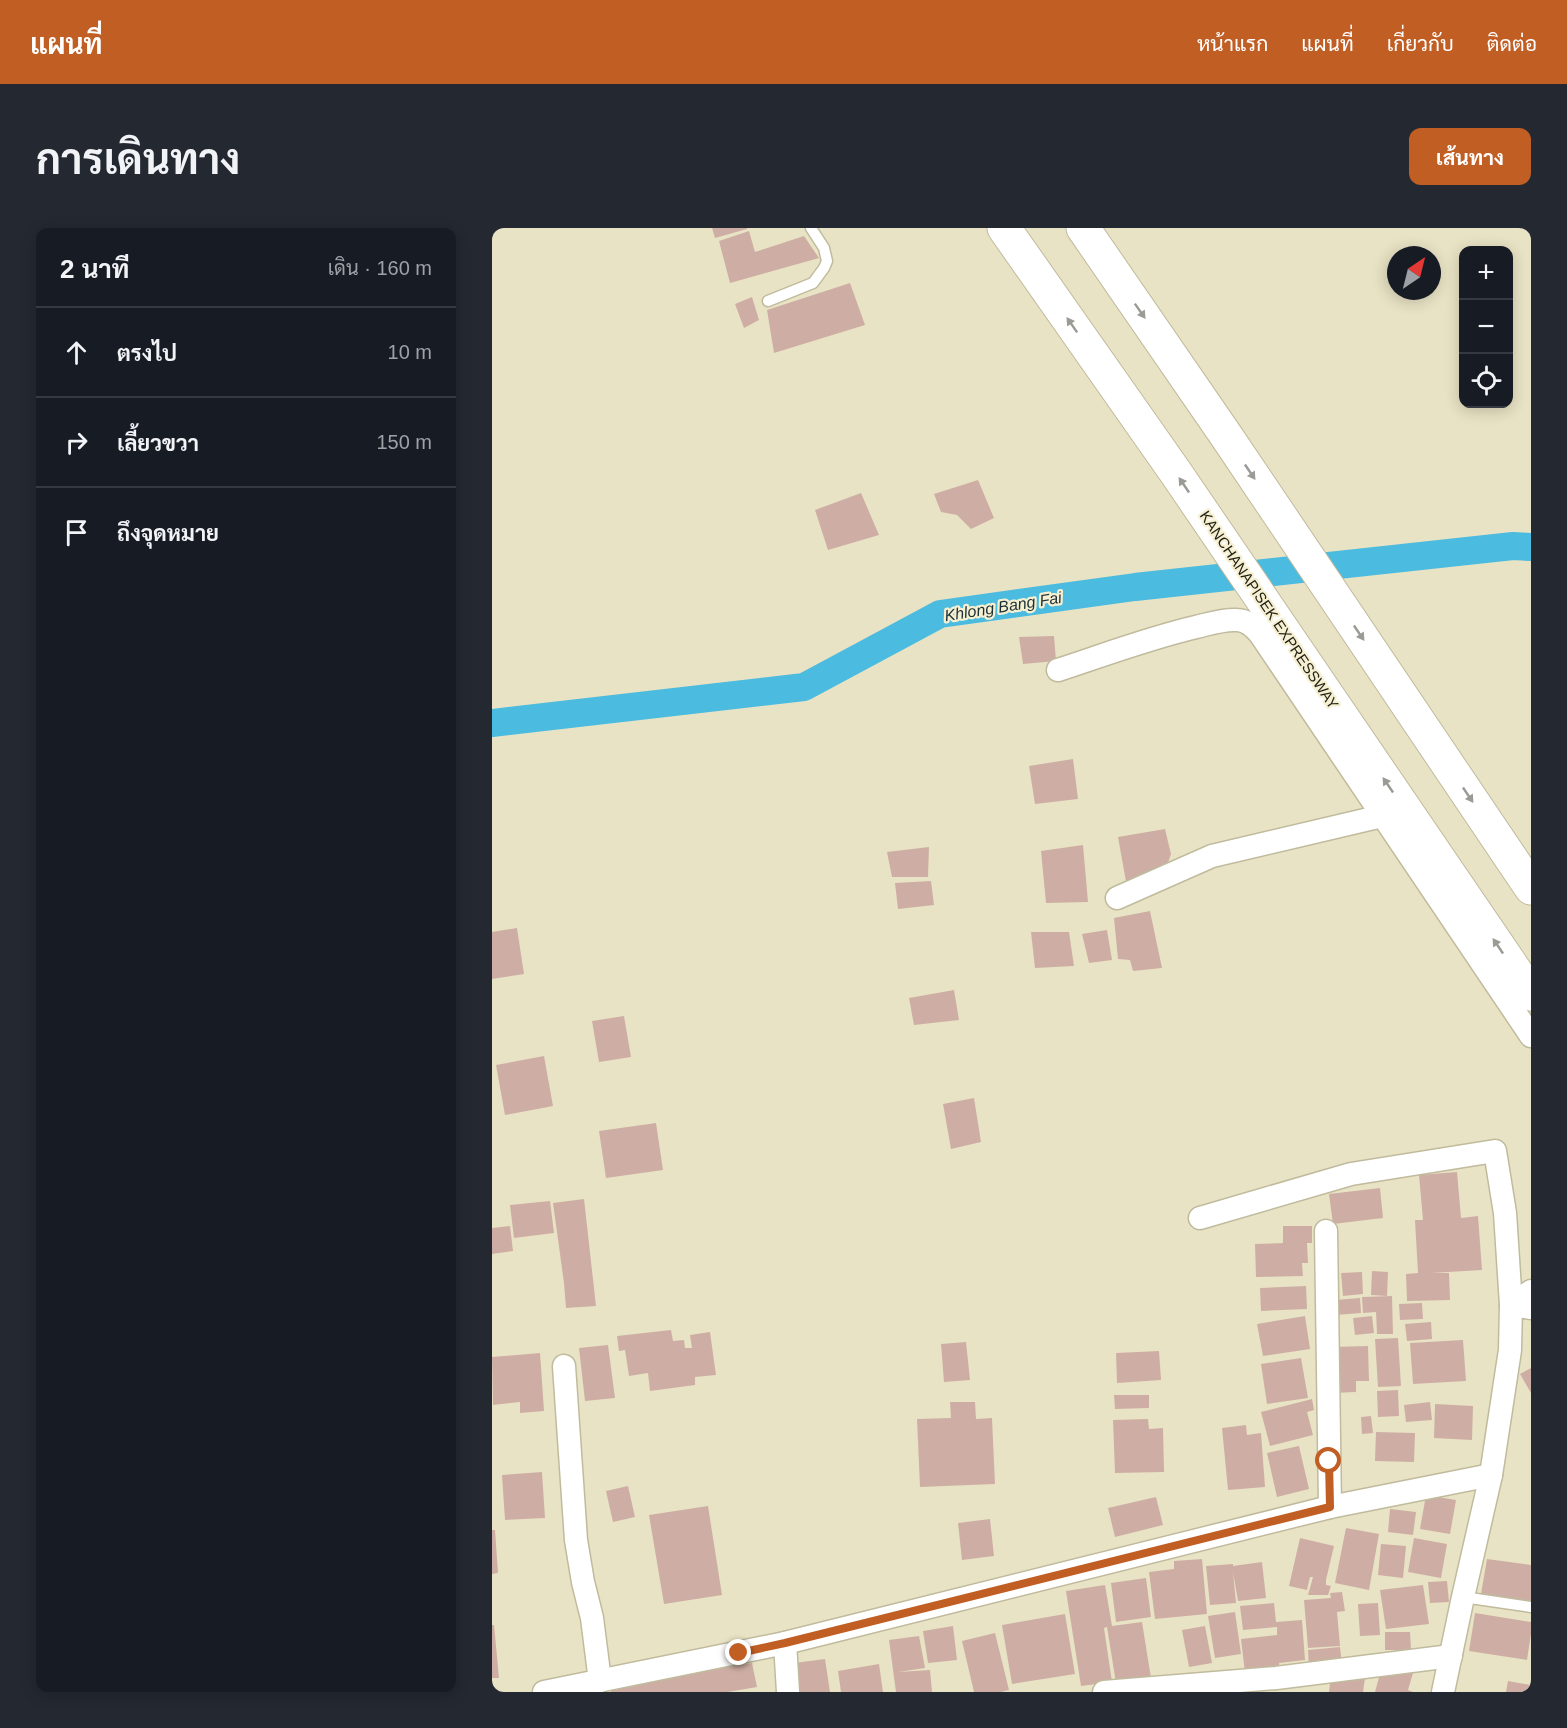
<!DOCTYPE html>
<html lang="th">
<head>
<meta charset="utf-8">
<style>
	:root { --surface:#171b24; --page:#242831; --text:#f1f3f6; --muted:#9ea1a6; --line:#363941; --accent:#c15e24 }
	body { margin:0; font-family:Arial,Sarabun,sans-serif; background:var(--page); color:var(--text) }
	.controls { position:absolute; right:18px; top:18px; display:grid; overflow:hidden; border-radius:12px; box-shadow:0 3px 15px #0003 }
	.controls button { width:54px; height:54px; display:grid; place-items:center; padding:0; border:0; border-bottom:2px solid var(--line); background:var(--surface); color:var(--text); font:30px sans-serif }
	.compass { position:absolute; left:895px; top:18px; width:54px; height:54px; border-radius:50%; background:var(--surface); box-shadow:0 3px 15px #0003; rotate:35deg }
	.stop { position:absolute; width:18px; height:18px; margin:-14px; border:4px solid #c15e24; border-radius:50%; background:#fff }
	.stop.end { background:#c15e24; border-color:#fff; box-shadow:0 2px 6px #0008 }
	.list { margin:0; padding:0; list-style:none }
	h2 { display:flex; justify-content:space-between; align-items:center; height:78px; margin:0; padding:0 24px; font-size:26px }
	h2 small { font-size:20px; font-weight:400; color:var(--muted) }
	.list li { display:grid; grid-template-columns:39px 1fr auto; gap:18px; align-items:center; box-sizing:border-box; height:90px; padding:0 24px; border-top:2px solid var(--line) }
	.list b { display:block; font-size:22px; white-space:nowrap }
	.list em { font-size:20px; font-style:normal; color:var(--muted) }
	.icon { flex:none; width:33px; height:33px; fill:none; stroke:currentColor; stroke-width:2; stroke-linecap:round; stroke-linejoin:round }
	.map { position:relative; flex:none; width:1039px; height:1464px; overflow:hidden; border-radius:12px }
	header { display:flex; align-items:center; gap:36px; box-sizing:border-box; height:84px; padding:0 30px; background:var(--accent); color:#fff }
	header strong { font-size:28px }
	nav { display:flex; gap:33px; margin-inline-start:auto; font-size:21px }
	.intro { display:flex; align-items:center; justify-content:space-between; box-sizing:border-box; height:144px; padding:0 36px }
	h1 { margin:0; font-size:42px }
	.button { padding:15px 27px; border-radius:12px; background:var(--accent); color:#fff; font-size:21px; font-weight:700 }
	main { display:flex; gap:36px; padding:0 36px }
	aside { flex:1; background:var(--surface); border-radius:12px; box-shadow:0 3px 15px #0003 }
	.map>svg:first-child { display:block }
	.lines { fill:none; stroke-linecap:round; stroke-linejoin:round }
	.canal { stroke:#4bbbdf; stroke-width:28 }
	.building { fill:#ceaea4 }
	.service-casing { stroke:#c0bb9d; stroke-width:13 }
	.minor-casing { stroke:#c0bb9d; stroke-width:25 }
	.motorway-casing { stroke:#c0bb9d; stroke-width:35 }
	.service { stroke:#fff; stroke-width:10 }
	.minor { stroke:#fff; stroke-width:22 }
	.motorway { stroke:#fff; stroke-width:33 }
	.oneway { fill:#9b9a95 }
	.route { stroke:#c15e24; stroke-width:8 }
	.labels { text-anchor:middle; stroke-width:4.5; stroke-linejoin:round; paint-order:stroke }
	.street-label { font-size:15px; fill:#211f14; stroke:#f6f0d2 }
	.water-label { font-size:16px; font-style:italic; fill:#1c2f36; stroke:#f6f0d2 }
</style>
</head>
<body>
<header>
<strong>แผนที่</strong>
<nav><a>หน้าแรก</a><a>แผนที่</a><a>เกี่ยวกับ</a><a>ติดต่อ</a></nav>
</header>
<div class="intro"><h1>การเดินทาง</h1><a class="button">เส้นทาง</a></div>
<main>
<aside>
<h2>2 นาที<small>เดิน · 160 m</small></h2>
<ul class="list">
<li><svg class="icon" aria-label="ahead" viewBox="0 0 24 24"><path d="M12 20V5M6 11l6-6 6 6"/></svg><div><b>ตรงไป</b></div><em>10 m</em></li>
<li><svg class="icon" aria-label="right" viewBox="0 0 24 24"><path d="M7 20v-9h11M14 6l5 5-5 5"/></svg><div><b>เลี้ยวขวา</b></div><em>150 m</em></li>
<li><svg class="icon" aria-label="arrive" viewBox="0 0 24 24"><path d="M6 21V4h12l-3 4 3 4H6"/></svg><div><b>ถึงจุดหมาย</b></div></li>
</ul>
</aside>
<div class="map">
<svg width="1039" height="1464" viewBox="0 0 1039 1464">
	<rect width="100%" height="100%" fill="#e9e3c5"/>
	<g class="lines">
		<polyline class="canal" points="0,495 312,459 448,386 643,359 1021,318 1039,319"/>
	</g>
	<g class="building">
		<polygon points="220,0 255,0 255,1 223,10"/>
		<polygon points="257,3 263,24 312,8 327,30 238,55 227,13"/>
		<polygon points="358,55 373,97 282,125 275,82"/>
		<polygon points="260,69 267,92 252,100 243,76"/>
		<polygon points="486,252 502,290 479,301 465,287 449,284 442,266"/>
		<polygon points="369,265 387,307 336,322 323,282"/>
		<polygon points="562,408 564,433 531,436 527,409"/>
		<polygon points="581,531 586,571 543,576 537,538"/>
		<polygon points="673,601 679,626 672,646 635,659 626,609"/>
		<polygon points="591,617 596,674 554,675 549,623"/>
		<polygon points="437,619 436,649 400,649 395,624"/>
		<polygon points="439,653 442,677 406,681 403,655"/>
		<polygon points="658,683 670,740 641,743 638,732 626,731 622,690"/>
		<polygon points="25,700 32,746 0,751 0,704"/>
		<polygon points="615,702 620,732 597,735 590,706"/>
		<polygon points="539,704 577,704 582,738 543,740"/>
		<polygon points="462,762 467,792 422,797 417,770"/>
		<polygon points="132,788 139,829 107,834 100,793"/>
		<polygon points="52,828 61,878 13,887 4,837"/>
		<polygon points="482,870 489,914 459,921 451,876"/>
		<polygon points="164,895 171,942 114,950 107,903"/>
		<polygon points="965,944 969,990 986,988 990,1042 939,1045 957,1045 958,1072 915,1073 914,1046 926,1045 923,992 931,992 927,947"/>
		<polygon points="888,960 891,990 841,996 837,966"/>
		<polygon points="92,971 104,1078 74,1080 72,1055 61,975"/>
		<polygon points="58,973 62,1005 22,1010 18,977"/>
		<polygon points="18,998 21,1023 0,1026 0,1000"/>
		<polygon points="791,998 820,998 820,1015 815,1015 816,1035 810,1035 811,1048 764,1049 763,1016 791,1015"/>
		<polygon points="880,1043 896,1044 895,1068 879,1067"/>
		<polygon points="870,1044 871,1066 851,1068 849,1045"/>
		<polygon points="814,1058 815,1081 769,1083 768,1060"/>
		<polygon points="900,1068 901,1106 885,1106 884,1084 871,1085 870,1069"/>
		<polygon points="868,1070 869,1085 844,1087 843,1072"/>
		<polygon points="930,1075 931,1091 908,1092 907,1076"/>
		<polygon points="813,1088 818,1121 771,1128 765,1096"/>
		<polygon points="880,1088 882,1105 863,1107 861,1090"/>
		<polygon points="939,1094 940,1111 915,1113 913,1096"/>
		<polygon points="179,1102 181,1113 192,1112 193,1120 200,1120 198,1107 218,1104 224,1147 203,1149 203,1157 158,1163 156,1145 137,1148 133,1122 127,1123 125,1108"/>
		<polygon points="906,1110 909,1158 886,1159 883,1111"/>
		<polygon points="971,1112 974,1153 921,1156 918,1115"/>
		<polygon points="474,1114 478,1152 452,1154 449,1116"/>
		<polygon points="116,1117 123,1170 93,1173 87,1120"/>
		<polygon points="876,1118 877,1153 864,1153 864,1164 841,1165 840,1119"/>
		<polygon points="667,1123 669,1152 625,1155 624,1125"/>
		<polygon points="48,1125 52,1183 28,1185 28,1174 1,1177 0,1129"/>
		<polygon points="809,1130 816,1170 775,1176 769,1136"/>
		<polygon points="1039,1140 1039,1165 1028,1146"/>
		<polygon points="906,1162 907,1188 886,1189 885,1163"/>
		<polygon points="622,1167 657,1167 657,1180 623,1181"/>
		<polygon points="820,1171 822,1182 815,1184 821,1207 778,1218 769,1184"/>
		<polygon points="458,1174 483,1174 484,1191 500,1190 503,1256 428,1259 425,1191 459,1190"/>
		<polygon points="938,1174 940,1192 914,1194 912,1177"/>
		<polygon points="943,1176 981,1178 980,1212 942,1210"/>
		<polygon points="879,1188 881,1205 870,1206 869,1189"/>
		<polygon points="656,1191 657,1201 671,1200 672,1244 623,1245 621,1192"/>
		<polygon points="754,1197 755,1207 769,1205 773,1259 736,1262 730,1200"/>
		<polygon points="884,1204 923,1205 922,1234 883,1233"/>
		<polygon points="807,1218 817,1261 785,1269 775,1225"/>
		<polygon points="50,1244 53,1290 13,1292 10,1247"/>
		<polygon points="136,1258 143,1289 121,1294 114,1263"/>
		<polygon points="934,1267 964,1272 958,1306 928,1301"/>
		<polygon points="664,1269 671,1297 623,1309 616,1280"/>
		<polygon points="216,1278 230,1367 172,1376 157,1287"/>
		<polygon points="898,1281 924,1284 921,1307 896,1304"/>
		<polygon points="498,1291 502,1328 470,1332 466,1295"/>
		<polygon points="854,1300 887,1306 877,1362 843,1355"/>
		<polygon points="0,1302 3,1302 6,1345 0,1346"/>
		<polygon points="808,1310 842,1318 834,1352 834,1357 839,1358 836,1367 816,1367 821,1349 818,1349 815,1362 797,1358"/>
		<polygon points="922,1310 955,1316 949,1350 916,1344"/>
		<polygon points="889,1316 914,1318 911,1350 886,1347"/>
		<polygon points="710,1331 715,1386 663,1391 657,1344 682,1341 682,1333"/>
		<polygon points="995,1331 1039,1337 1039,1373 989,1366"/>
		<polygon points="770,1334 774,1370 746,1373 741,1344 744,1375 718,1377 714,1338 741,1336 741,1338"/>
		<polygon points="654,1350 659,1389 624,1394 619,1355"/>
		<polygon points="955,1353 957,1374 938,1375 936,1354"/>
		<polygon points="613,1357 620,1398 650,1394 659,1450 624,1455 615,1399 612,1400 620,1454 589,1458 574,1363"/>
		<polygon points="931,1357 937,1396 894,1401 888,1362"/>
		<polygon points="850,1364 853,1383 845,1384 848,1418 816,1420 812,1372 839,1370 838,1365"/>
		<polygon points="782,1375 784,1394 810,1392 813,1432 787,1435 788,1442 753,1445 749,1411 785,1407 785,1399 751,1402 748,1378"/>
		<polygon points="886,1375 888,1407 868,1408 866,1376"/>
		<polygon points="743,1384 749,1426 723,1430 716,1388"/>
		<polygon points="983,1385 1039,1394 1039,1406 1035,1432 977,1423"/>
		<polygon points="573,1386 583,1446 520,1456 510,1397"/>
		<polygon points="0,1397 2,1397 7,1450 0,1450"/>
		<polygon points="461,1398 465,1432 436,1435 431,1403"/>
		<polygon points="713,1398 720,1435 697,1439 690,1402"/>
		<polygon points="893,1404 918,1404 919,1422 893,1422"/>
		<polygon points="503,1405 517,1462 509,1464 482,1464 470,1413"/>
		<polygon points="427,1408 433,1440 406,1444 438,1442 440,1464 404,1464 397,1412"/>
		<polygon points="848,1419 850,1437 817,1440 816,1422"/>
		<polygon points="333,1431 338,1464 306,1464 302,1435"/>
		<polygon points="260,1435 265,1459 236,1464 119,1464 118,1458"/>
		<polygon points="387,1436 391,1464 349,1464 346,1443"/>
		<polygon points="889,1442 921,1445 916,1462 921,1464 883,1464"/>
		<polygon points="839,1446 873,1450 871,1464 837,1464"/>
		<polygon points="1016,1453 1039,1457 1039,1464 1014,1464"/>
	</g>
	<g class="lines">
		<g class="service-casing">
			<g id="service">
				<polyline points="276,73 321,55 332,40 335,33 332,20 319,0"/>
				<polyline points="971,1369 1039,1379"/>
			</g>
		</g>
		<g class="minor-casing">
			<g id="minor">
				<path d="M566,442c46,-15 91,-32 138,-43 13,-3 27,-8 41,-7 10,0 17,7 23,14l271,402"/>
				<polyline points="625,670 720,628 890,588"/>
				<polyline points="708,990 859,946 1003,923 1013,985 1019,1077 1039,1080"/>
				<polyline points="834,1003 838,1279"/>
				<polyline points="72,1138 84,1312 91,1354 100,1390 108,1453"/>
				<polyline points="999,1247 1018,1122 1019,1077 1039,1063"/>
				<polyline points="293,1415 296,1464"/>
				<polyline points="52,1464 293,1415 838,1279 999,1247 971,1369 951,1464"/>
				<polyline points="612,1464 784,1450 959,1428"/>
			</g>
		</g>
		<g class="motorway-casing">
			<g id="motorway">
				<polyline points="512,0 684,245 1039,766"/>
				<polyline points="591,0 735,209 1039,660"/>
			</g>
		</g>
		<use href="#service" class="service"/>
		<use href="#minor" class="minor"/>
		<use href="#motorway" class="motorway"/>
	</g>
	<defs><path id="oneway-solid" d="M-6-.8H1V-3.2L6.5 0L1 3.2V.8H-6Z" transform="scale(1.5)"/></defs>
	<g class="oneway">
		<use href="#oneway-solid" transform="translate(648 83) rotate(55)"/>
		<use href="#oneway-solid" transform="translate(580 97) rotate(-125)"/>
		<use href="#oneway-solid" transform="translate(758 244) rotate(56)"/>
		<use href="#oneway-solid" transform="translate(692 257) rotate(-124)"/>
		<use href="#oneway-solid" transform="translate(867 405) rotate(56)"/>
		<use href="#oneway-solid" transform="translate(896 557) rotate(-124)"/>
		<use href="#oneway-solid" transform="translate(976 567) rotate(56)"/>
		<use href="#oneway-solid" transform="translate(1006 718) rotate(-124)"/>
	</g>
	<g class="lines">
		<polyline class="route" points="247,1425 293,1415 838,1279 837,1233"/>
	</g>
	<g class="labels">
		<g class="street-label">
			<text transform="translate(777 382) rotate(56)" y="5">KANCHANAPISEK EXPRESSWAY</text>
		</g>
		<g class="water-label">
			<text transform="translate(511 378) rotate(-9)" y="6">Khlong Bang Fai</text>
		</g>
	</g>
</svg>
<div class="controls">
<button>+</button>
<button>−</button>
<button><svg class="icon" aria-label="locate" viewBox="0 0 24 24"><circle cx="12" cy="12" r="6"/><path d="M12 2v4M12 18v4M2 12h4M18 12h4"/></svg></button>
</div>
<svg class="compass" viewBox="-18 -18 36 36"><path d="M0-13l5 13h-10z" fill="#e53935"/><path d="M0 13l5-13h-10z" fill="#9ea1a6"/></svg>
<div class="stop" style="left:837px;top:1233px"></div>
<div class="stop end" style="left:247px;top:1425px"></div>
</div>
</main>
</body>
</html>
